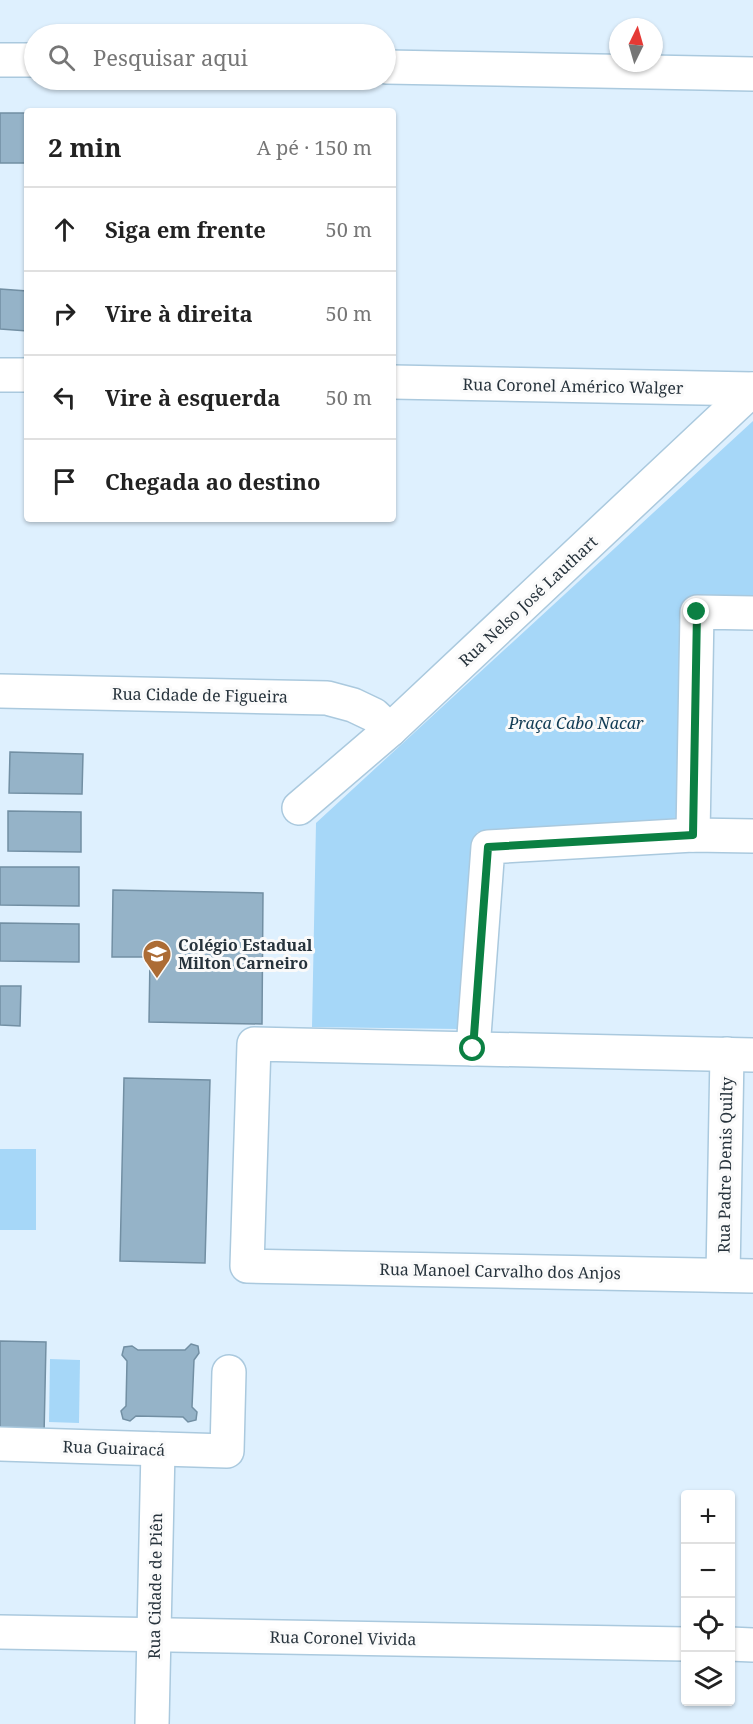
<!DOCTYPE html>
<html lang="pt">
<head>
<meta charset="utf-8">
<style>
	:root { --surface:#fff; --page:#f2f2f2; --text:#222; --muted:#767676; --line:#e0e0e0 }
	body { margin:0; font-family:"Noto Serif",serif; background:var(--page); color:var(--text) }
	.controls { position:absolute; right:18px; bottom:18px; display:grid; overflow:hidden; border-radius:6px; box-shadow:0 2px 4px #0004 }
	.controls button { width:54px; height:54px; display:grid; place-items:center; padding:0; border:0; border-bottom:2px solid var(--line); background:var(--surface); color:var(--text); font:30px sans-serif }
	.compass { position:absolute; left:609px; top:18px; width:54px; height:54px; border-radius:50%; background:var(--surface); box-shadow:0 2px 4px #0004; rotate:5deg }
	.stop { position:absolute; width:18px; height:18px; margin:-14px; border:4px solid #0b8043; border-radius:50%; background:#fff }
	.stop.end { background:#0b8043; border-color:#fff; box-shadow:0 2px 6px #0008 }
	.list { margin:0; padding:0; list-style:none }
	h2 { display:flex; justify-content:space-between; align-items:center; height:78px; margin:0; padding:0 24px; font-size:26px }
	h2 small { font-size:20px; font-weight:400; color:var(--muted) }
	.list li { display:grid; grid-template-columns:39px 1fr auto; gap:18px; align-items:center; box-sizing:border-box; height:84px; padding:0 24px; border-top:2px solid var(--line) }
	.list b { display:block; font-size:22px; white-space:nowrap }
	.list em { font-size:20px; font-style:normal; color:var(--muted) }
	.icon { flex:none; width:33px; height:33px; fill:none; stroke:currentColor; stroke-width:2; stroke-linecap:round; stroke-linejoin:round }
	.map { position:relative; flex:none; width:753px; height:1724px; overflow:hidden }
	.search { position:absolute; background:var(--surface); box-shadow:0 2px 4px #0004; left:24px; top:24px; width:372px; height:66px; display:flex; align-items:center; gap:15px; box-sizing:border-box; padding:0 21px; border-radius:33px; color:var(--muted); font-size:22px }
	.panel { position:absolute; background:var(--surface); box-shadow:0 2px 4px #0004; left:24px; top:108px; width:372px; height:414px; border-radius:6px }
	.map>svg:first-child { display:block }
	.green { fill:#a6d7f8 }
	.building { fill:#95b3c8; stroke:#728fa3; stroke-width:1.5 }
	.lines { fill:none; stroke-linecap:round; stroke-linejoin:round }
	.minor-casing { stroke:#aac9de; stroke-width:36 }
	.minor { stroke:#fff; stroke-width:33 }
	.route { stroke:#0b8043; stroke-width:8 }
	.labels { text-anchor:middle; stroke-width:6; stroke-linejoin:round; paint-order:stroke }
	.street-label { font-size:16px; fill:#27333c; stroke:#fafafa }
	.park-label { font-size:16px; font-style:italic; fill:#103b54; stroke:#fafafa }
	.poi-label { font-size:16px; font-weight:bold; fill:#27333c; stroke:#fafafa; text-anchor:start }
</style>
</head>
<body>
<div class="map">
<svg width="753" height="1724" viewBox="0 0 753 1724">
	<rect width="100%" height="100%" fill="#def0fe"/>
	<g class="green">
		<polygon points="753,421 753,602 684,601 676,820 477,832 458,1029 312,1027 316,823"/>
		<rect x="0" y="1149" width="36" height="81"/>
		<polygon points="50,1359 80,1360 79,1423 49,1422"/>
	</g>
	<g class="building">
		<rect x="0" y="113" width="27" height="50"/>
		<polygon points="0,289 27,291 27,331 0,329"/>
		<polygon points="10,752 83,754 82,794 9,793"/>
		<polygon points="8,811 81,812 81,852 8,851"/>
		<polygon points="0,867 79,867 79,906 0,905"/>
		<polygon points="113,890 263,893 262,1024 149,1022 150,957 112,957"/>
		<polygon points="0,923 79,924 79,962 0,961"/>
		<polygon points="0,986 21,986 20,1026 0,1025"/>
		<polygon points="124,1078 210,1080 205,1263 120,1261"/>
		<polygon points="0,1341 46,1342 44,1436 0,1435"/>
		<polygon points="191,1344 198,1346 199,1353 194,1360 192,1407 197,1412 196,1420 188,1422 183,1417 136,1416 130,1421 123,1419 121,1411 126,1406 127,1361 122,1355 124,1347 132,1346 138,1350 185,1350"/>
	</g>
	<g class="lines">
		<g class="minor-casing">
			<g id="minor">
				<polyline points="0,60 34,60"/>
				<polyline points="386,67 753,74"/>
				<polyline points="0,375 27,375"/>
				<polyline points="393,382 753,389"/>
				<polyline points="0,691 327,698 353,705 374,715 390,730"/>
				<polyline points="299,808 390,730 753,389"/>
				<polyline points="693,835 697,612 753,613"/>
				<polyline points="473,1049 488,847 693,835 753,836"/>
				<polyline points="753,1055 254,1044 247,1266 753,1276"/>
				<polyline points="723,1275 727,1054"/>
				<polyline points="0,1444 227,1451 229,1372"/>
				<polyline points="0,1632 686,1644"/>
				<polyline points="730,1644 753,1645"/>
				<polyline points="152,1724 158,1449"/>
			</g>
		</g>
		<use href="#minor" class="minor"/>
	</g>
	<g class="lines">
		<polyline class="route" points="473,1049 488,847 693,835 697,612"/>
	</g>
	<defs>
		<g id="school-pin" transform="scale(1.5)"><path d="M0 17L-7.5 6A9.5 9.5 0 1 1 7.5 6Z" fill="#ac6c35" stroke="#fafafa"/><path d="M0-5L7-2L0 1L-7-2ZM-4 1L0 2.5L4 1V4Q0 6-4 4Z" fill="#fff"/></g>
	</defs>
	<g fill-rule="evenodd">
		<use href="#school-pin" x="157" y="954"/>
	</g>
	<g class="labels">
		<g class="street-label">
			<text transform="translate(573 386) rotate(1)" y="6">Rua Coronel Américo Walger</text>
			<text transform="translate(528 601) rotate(-43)" y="6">Rua Nelso José Lauthart</text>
			<text transform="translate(200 695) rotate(1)" y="6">Rua Cidade de Figueira</text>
			<text transform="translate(725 1165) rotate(-89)" y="6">Rua Padre Denis Quilty</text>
			<text transform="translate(500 1271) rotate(1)" y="6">Rua Manoel Carvalho dos Anjos</text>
			<text transform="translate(114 1448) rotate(2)" y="6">Rua Guairacá</text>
			<text transform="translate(155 1586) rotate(-89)" y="6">Rua Cidade de Piên</text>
			<text transform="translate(343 1638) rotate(1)" y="6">Rua Coronel Vivida</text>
		</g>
		<g class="park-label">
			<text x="576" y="729">Praça Cabo Nacar</text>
		</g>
		<g class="poi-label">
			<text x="178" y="951">Colégio Estadual<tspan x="178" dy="18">Milton Carneiro</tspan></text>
		</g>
	</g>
</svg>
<div class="controls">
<button>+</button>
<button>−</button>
<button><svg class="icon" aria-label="locate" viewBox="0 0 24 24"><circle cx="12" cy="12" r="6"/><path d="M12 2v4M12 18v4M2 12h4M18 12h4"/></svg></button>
<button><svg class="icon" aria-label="layers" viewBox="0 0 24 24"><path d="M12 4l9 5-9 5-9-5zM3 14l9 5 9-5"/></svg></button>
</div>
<svg class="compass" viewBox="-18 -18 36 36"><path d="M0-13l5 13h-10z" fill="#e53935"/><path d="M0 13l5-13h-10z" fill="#767676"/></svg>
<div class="stop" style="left:473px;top:1049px"></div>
<div class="stop end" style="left:697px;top:612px"></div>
<div class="search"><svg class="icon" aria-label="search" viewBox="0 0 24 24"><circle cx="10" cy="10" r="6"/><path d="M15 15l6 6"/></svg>Pesquisar aqui</div>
<section class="panel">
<h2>2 min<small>A pé · 150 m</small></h2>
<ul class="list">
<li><svg class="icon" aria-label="ahead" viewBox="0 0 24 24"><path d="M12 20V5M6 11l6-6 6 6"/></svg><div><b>Siga em frente</b></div><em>50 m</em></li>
<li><svg class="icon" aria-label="right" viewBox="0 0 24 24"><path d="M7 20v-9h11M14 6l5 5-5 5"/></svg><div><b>Vire à direita</b></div><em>50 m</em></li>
<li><svg class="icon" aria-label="left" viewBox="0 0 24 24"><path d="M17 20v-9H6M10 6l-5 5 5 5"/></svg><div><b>Vire à esquerda</b></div><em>50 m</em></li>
<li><svg class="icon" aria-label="arrive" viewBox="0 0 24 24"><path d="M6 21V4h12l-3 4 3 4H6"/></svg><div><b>Chegada ao destino</b></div></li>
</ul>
</section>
</div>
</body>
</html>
